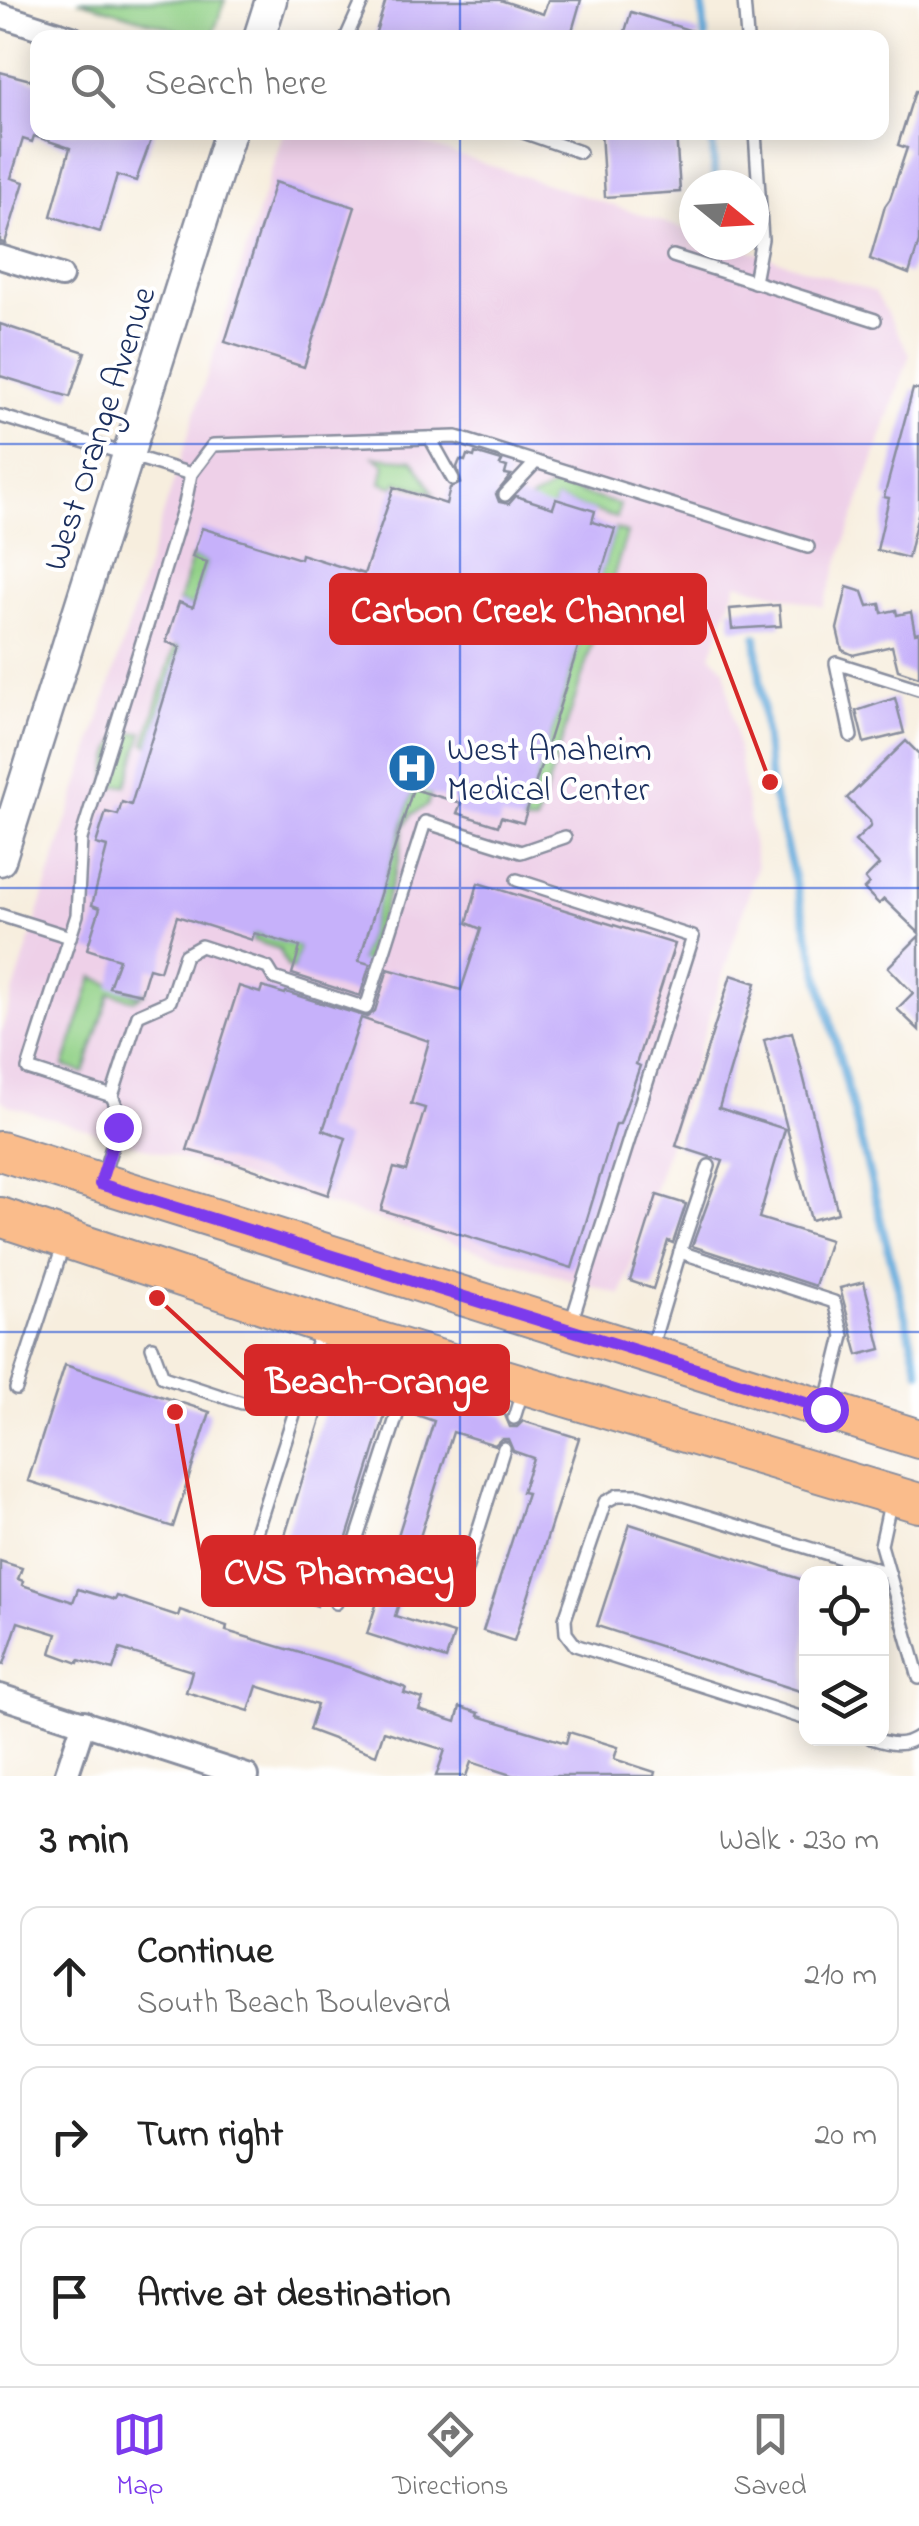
<!DOCTYPE html>
<html lang="en">
<head>
<meta charset="utf-8">
<style>
	:root { --surface:#fff; --page:#f6f6f6; --text:#222; --muted:#767676; --line:#e0e0e0; --accent:#7c3aed }
	body { margin:0; font-family:"Indie Flower",sans-serif; background:var(--page); color:var(--text) }
	.controls { position:absolute; right:30px; bottom:30px; display:grid; overflow:hidden; border-radius:20px; box-shadow:0 5px 25px #0003 }
	.controls button { width:90px; height:90px; display:grid; place-items:center; padding:0; border:0; border-bottom:2px solid var(--line); background:var(--surface); color:var(--text); font:50px sans-serif }
	.compass { position:absolute; left:679px; top:170px; width:90px; height:90px; border-radius:50%; background:var(--surface); box-shadow:0 5px 25px #0003; rotate:108deg }
	.stop { position:absolute; width:30px; height:30px; margin:-22px; border:8px solid #7c3aed; border-radius:50%; background:#fff }
	.stop.end { background:#7c3aed; border-color:#fff; box-shadow:0 2px 10px #0008 }
	.list { margin:0; padding:0; list-style:none }
	h2 { display:flex; justify-content:space-between; align-items:center; height:130px; margin:0; padding:0 40px; font-size:42px }
	h2 small { font-size:32px; font-weight:400; color:var(--muted) }
	.list li { display:grid; grid-template-columns:65px 1fr auto; gap:30px; align-items:center; box-sizing:border-box; height:140px; margin:0 20px 20px; padding:0 20px; border:2px solid var(--line); border-radius:20px }
	.list b { display:block; font-size:38px; white-space:nowrap }
	.list p { margin:0; font-size:32px; white-space:nowrap; color:var(--muted) }
	.list em { font-size:32px; font-style:normal; color:var(--muted) }
	.icon { flex:none; width:55px; height:55px; fill:none; stroke:currentColor; stroke-width:2; stroke-linecap:round; stroke-linejoin:round }
	.map { position:relative; flex:none; width:919px; height:1776px; overflow:hidden }
	.search { position:absolute; background:var(--surface); box-shadow:0 5px 25px #0003; left:30px; right:30px; top:30px; height:110px; display:flex; align-items:center; gap:25px; box-sizing:border-box; padding:0 35px; border-radius:20px; color:var(--muted); font-size:38px }
	.sheet { height:610px; background:var(--surface) }
	nav { display:flex; justify-content:space-around; align-items:center; box-sizing:border-box; height:140px; border-top:2px solid var(--line); background:var(--surface); font-size:28px; color:var(--muted) }
	nav a { display:grid; justify-items:center; gap:5px }
	nav .on { color:var(--accent) }
	.map>svg:first-child { display:block }
	.built { fill:#eed0e8 }
	.green { fill:#92d187; stroke:#568072; stroke-width:2.5 }
	.lines { fill:none; stroke-linecap:round; stroke-linejoin:round }
	.stream { stroke:#65aadb; stroke-width:8 }
	.building { fill:#c6b1fa }
	.service-casing { stroke:#898e9e; stroke-width:16 }
	.minor-casing { stroke:#898e9e; stroke-width:28 }
	.tertiary-casing { stroke:#898e9e; stroke-width:35 }
	.primary-casing { stroke:#898e9e; stroke-width:42 }
	.service { stroke:#fff; stroke-width:11 }
	.minor { stroke:#fff; stroke-width:22 }
	.tertiary { stroke:#fff; stroke-width:30 }
	.primary { stroke:#fabc8b; stroke-width:38 }
	.route { stroke:#7c3aed; stroke-width:12 }
	.grid { fill:none; stroke:#1d4ed8; stroke-width:2.5; stroke-opacity:0.55 }
	.labels { text-anchor:middle; stroke-width:8; stroke-linejoin:round; paint-order:stroke }
	.street-label { font-size:35px; fill:#1b2f5e; stroke:#fff }
	.poi-label { font-size:35px; fill:#1b2f5e; stroke:#fff; text-anchor:start }
	.leader { fill:none; stroke:#d62828; stroke-width:4 }
	.callout-dot { fill:#d62828; stroke:#fff; stroke-width:4 }
	.callout { fill:#d62828; stroke:#d62828; stroke-width:4 }
	.callout-label { font-size:38px; text-anchor:middle; font-weight:bold; fill:#fff }
</style>
</head>
<body>
<div class="map">
<svg width="919" height="1776" viewBox="0 0 919 1776">
	<rect width="100%" height="100%" fill="#fff"/>
	<filter id="ink" filterUnits="userSpaceOnUse"><feTurbulence type="fractalNoise" baseFrequency=".01" numOctaves="2"/><feDisplacementMap in="SourceGraphic" scale="20" xChannelSelector="R" yChannelSelector="G"/><feConvolveMatrix kernelMatrix="1 2 1 2 8 2 1 2 1" color-interpolation-filters="sRGB"/></filter>
	<filter id="wash" filterUnits="userSpaceOnUse"><feTurbulence type="fractalNoise" baseFrequency=".0048" numOctaves="4" result="noise"/><feDisplacementMap in="SourceGraphic" scale="40" xChannelSelector="R" yChannelSelector="G"/><feGaussianBlur stdDeviation="2.25" result="paint"/><feColorMatrix in="noise" values="0 0 0 0 0 0 0 0 0 0 0 0 0 0 0 0 0 1.4 0 .05"/><feComposite in="paint" operator="in"/></filter>
	<g filter="url(#wash)">
		<rect width="100%" height="100%" fill="#f7eede"/>
		<polygon class="built" points="283,133 391,133 694,232 694,245 733,245 875,292 910,354 823,607 737,583 711,655 725,669 757,867 621,1295 8,1105 0,1099 0,1035"/>
		<g class="green">
			<polygon points="78,0 225,0 214,32 200,37"/>
			<polygon points="375,457 413,460 434,493 397,482 394,487 381,483 385,464"/>
			<polygon points="556,485 620,505 616,518 556,499 553,508 507,514"/>
			<polygon points="615,529 627,533 536,823 523,823"/>
			<polygon points="192,557 207,562 193,607 179,602"/>
			<polygon points="175,645 180,647 149,745 145,743"/>
			<polygon points="447,681 451,728 427,806 412,814 404,826 399,859 360,984 352,984"/>
			<path d="M143,732l-16,53 -11,1 -8,7c-4,-10 2,-46 11,-55 5,-5 17,-5 24,-6z"/>
			<polygon points="254,933 300,947 294,967 320,978 288,968 279,949 252,940"/>
			<polygon points="93,977 139,996 141,992 145,993 134,1000 110,993 84,1073 64,1066"/>
		</g>
		<g class="lines">
			<g class="stream">
				<polyline points="702,0 705,38"/>
				<polyline points="712,132 715,185"/>
				<polyline points="756,637 770,782 919,1371"/>
			</g>
		</g>
		<g id="blocks">
			<g class="building">
				<polygon points="386,0 500,0 543,14 548,0 581,0 570,38 374,38"/>
				<polygon points="631,12 699,33 698,38 623,38"/>
				<polygon points="0,72 38,82 38,132 154,132 136,181 117,175 100,232 51,216 70,148 34,136 32,142 23,139 11,178 24,182 5,243 0,242"/>
				<polygon points="915,91 919,91 919,242 909,274 870,259 885,206 890,199 907,148 898,145"/>
				<polygon points="601,132 676,132 680,192 605,197"/>
				<polygon points="275,182 355,207 304,367 225,342"/>
				<polygon points="0,324 85,352 70,397 0,376"/>
				<polygon points="913,389 919,390 919,510 908,558 877,550 889,498 884,497"/>
				<polygon points="475,453 502,461 500,465 507,467 505,474 511,475 496,494 499,502 509,504 516,496 553,508 556,499 595,511 592,522 615,529 523,823 501,817 498,826 457,813 461,803 413,789 359,961 370,964 360,996 292,974 300,947 254,933 252,940 177,916 160,971 149,968 141,994 109,987 119,959 87,949 100,908 92,905 107,847 96,844 106,812 118,815 122,802 131,805 180,647 166,642 179,602 193,607 207,562 192,557 202,528 300,559 301,554 364,574 394,487 446,504 450,488 461,483 457,467 460,460 465,461 467,455 474,457"/>
				<polygon points="847,587 863,592 868,606 880,604 882,613 896,610 897,615 911,612 915,633 919,632 919,677 898,670 892,646 853,655 842,650 837,629"/>
				<polygon points="779,605 781,626 732,629 730,609"/>
				<polygon points="895,698 904,733 864,743 856,711"/>
				<polygon points="906,741 919,754 919,933 884,899 879,904 864,889 869,884 865,879 879,865 855,841 871,826 870,821 847,798"/>
				<polygon points="478,883 675,944 636,1064 640,1066 620,1124 616,1124 572,1268 381,1210 394,1168 406,1171 425,1108 411,1104 429,1041 361,1018 323,1130 346,1138 328,1195 229,1161 187,1150 239,986 260,993 262,987 285,994 286,992 367,1017 375,1011 388,969 461,990 481,929 467,923"/>
				<polygon points="919,936 919,1030 897,1009 913,993 888,967"/>
				<polygon points="731,975 756,983 719,1108 785,1129 759,1218 830,1240 815,1286 692,1246 723,1161 676,1146"/>
				<polygon points="792,1032 838,1213 811,1220 764,1040"/>
				<polygon points="657,1195 686,1204 673,1243 668,1241 653,1289 630,1281"/>
				<polygon points="864,1282 881,1349 858,1355 840,1288"/>
				<polygon points="65,1365 210,1412 173,1527 28,1481"/>
				<polygon points="296,1377 297,1385 303,1389 314,1383 363,1398 370,1377 397,1385 399,1393 404,1396 415,1390 442,1398 443,1395 505,1415 510,1427 517,1427 523,1421 579,1438 514,1641 483,1631 527,1493 522,1492 533,1458 513,1451 508,1439 501,1439 495,1445 453,1432 395,1616 454,1634 446,1659 367,1634 434,1421 408,1412 407,1404 401,1400 388,1406 339,1563 331,1560 317,1606 268,1590 323,1413 306,1407 304,1400 299,1396 288,1402"/>
				<polygon points="630,1524 806,1581 806,1693 597,1626"/>
				<polygon points="0,1561 22,1568 18,1579 23,1581 22,1585 73,1602 78,1589 115,1600 117,1596 178,1616 180,1610 227,1626 226,1631 351,1668 406,1688 404,1693 423,1699 419,1710 456,1722 460,1707 479,1713 478,1716 566,1743 569,1732 618,1747 614,1759 655,1772 654,1776 514,1776 471,1762 466,1776 436,1776 445,1750 384,1731 376,1755 309,1730 317,1705 257,1686 249,1711 186,1692 192,1671 120,1649 113,1670 79,1660 78,1663 51,1653 57,1634 18,1622 4,1664 0,1663"/>
			</g>
		</g>
	</g>
	<g filter="url(#ink)">
		<use href="#blocks" fill-opacity="0" stroke="#898e9e" stroke-width="2.5"/>
		<g class="lines">
			<g class="service-casing">
				<g id="service">
					<polyline points="744,0 747,38"/>
					<polyline points="346,38 363,0"/>
					<polyline points="523,132 580,152"/>
					<polyline points="673,256 875,320"/>
					<polyline points="754,282 762,239 755,132"/>
					<polyline points="0,416 191,474"/>
					<polyline points="430,438 453,479"/>
					<polyline points="505,495 536,462"/>
					<polyline points="851,736 836,663 919,689"/>
					<polyline points="517,880 693,937 570,1326"/>
					<polyline points="0,915 70,937"/>
					<polyline points="112,1096 28,1069 77,915 81,839 185,503 191,474 213,445 456,437 808,547"/>
					<polyline points="709,1166 680,1252 834,1302 843,1336 826,1405"/>
					<polyline points="102,1179 118,1127 120,1115 112,1096 138,1015 170,1001 185,955 201,946 268,968 274,978 366,1008 425,822 521,852 565,837"/>
					<polyline points="152,1347 163,1377 242,1403"/>
					<polyline points="651,1349 680,1252"/>
					<polyline points="305,1380 322,1328"/>
					<polyline points="406,1387 415,1356"/>
					<polyline points="16,1389 64,1243"/>
					<polyline points="514,1418 523,1389"/>
					<polyline points="891,1499 881,1545 919,1678"/>
					<polyline points="244,1570 297,1405"/>
					<polyline points="458,1595 504,1448"/>
					<polyline points="336,1603 399,1409"/>
					<polyline points="806,1719 575,1645 566,1633 565,1619 605,1502 618,1495 638,1495 889,1573"/>
					<path d="M871,1738c19,6 31,10 48,-2"/>
				</g>
			</g>
			<g class="minor-casing">
				<g id="minor">
					<polyline points="0,15 72,38"/>
					<polyline points="0,257 61,276"/>
					<polyline points="0,1696 247,1776"/>
					<polyline points="66,1776 84,1722"/>
				</g>
			</g>
			<g class="tertiary-casing">
				<g id="tertiary">
					<polyline points="259,38 271,0"/>
					<polyline points="0,860 230,132"/>
				</g>
			</g>
			<g class="primary-casing">
				<g id="primary">
					<polyline points="0,1151 919,1439"/>
					<polyline points="0,1217 338,1329 919,1503"/>
				</g>
			</g>
			<use href="#service" class="service"/>
			<use href="#minor" class="minor"/>
			<use href="#tertiary" class="tertiary"/>
			<use href="#primary" class="primary"/>
		</g>
	</g>
	<g class="lines" filter="url(#ink)">
		<polyline class="route" points="118,1127 100,1184 825,1409"/>
	</g>
	<path class="grid" d="M460,0v38M460,132v1644M0,444h919M0,888h919M0,1332h919"/>
	<defs>
		<g id="hospital-disc" transform="scale(2.5)"><circle r="9.5" fill="#1f6fb2" stroke="#fff"/><path d="M-5-5h3v3.5h4V-5h3V5h-3V1.5h-4V5h-3Z" fill="#fff"/></g>
	</defs>
	<g fill-rule="evenodd">
		<use href="#hospital-disc" x="412" y="768"/>
	</g>
	<g class="labels">
		<g class="street-label">
			<text transform="translate(98 428) rotate(-72)" y="12">West Orange Avenue</text>
		</g>
		<g class="poi-label">
			<text x="447" y="760">West Anaheim<tspan x="447" dy="40">Medical Center</tspan></text>
		</g>
	</g>
	<path class="leader" d="M770 782L705 609M157 1298L246 1380M175 1412L203 1571"/>
	<g class="callout-dot">
		<circle cx="770" cy="782" r="10"/>
		<circle cx="157" cy="1298" r="10"/>
		<circle cx="175" cy="1412" r="10"/>
	</g>
	<g class="callout">
		<rect x="331" y="575" width="374" height="68" rx="10"/>
		<rect x="246" y="1346" width="262" height="68" rx="10"/>
		<rect x="203" y="1537" width="271" height="68" rx="10"/>
	</g>
	<g class="callout-label">
		<text x="518" y="622">Carbon Creek Channel</text>
		<text x="377" y="1393">Beach-Orange</text>
		<text x="339" y="1584">CVS Pharmacy</text>
	</g>
</svg>
<div class="controls">
<button><svg class="icon" aria-label="locate" viewBox="0 0 24 24"><circle cx="12" cy="12" r="6"/><path d="M12 2v4M12 18v4M2 12h4M18 12h4"/></svg></button>
<button><svg class="icon" aria-label="layers" viewBox="0 0 24 24"><path d="M12 4l9 5-9 5-9-5zM3 14l9 5 9-5"/></svg></button>
</div>
<svg class="compass" viewBox="-18 -18 36 36"><path d="M0-13l5 13h-10z" fill="#e53935"/><path d="M0 13l5-13h-10z" fill="#767676"/></svg>
<div class="stop" style="left:825px;top:1409px"></div>
<div class="stop end" style="left:118px;top:1127px"></div>
<div class="search"><svg class="icon" aria-label="search" viewBox="0 0 24 24"><circle cx="10" cy="10" r="6"/><path d="M15 15l6 6"/></svg>Search here</div>
</div>
<section class="sheet">
<h2>3 min<small>Walk · 230 m</small></h2>
<ul class="list">
<li><svg class="icon" aria-label="ahead" viewBox="0 0 24 24"><path d="M12 20V5M6 11l6-6 6 6"/></svg><div><b>Continue</b><p>South Beach Boulevard</p></div><em>210 m</em></li>
<li><svg class="icon" aria-label="right" viewBox="0 0 24 24"><path d="M7 20v-9h11M14 6l5 5-5 5"/></svg><div><b>Turn right</b></div><em>20 m</em></li>
<li><svg class="icon" aria-label="arrive" viewBox="0 0 24 24"><path d="M6 21V4h12l-3 4 3 4H6"/></svg><div><b>Arrive at destination</b></div></li>
</ul>
</section>
<nav>
<a class="on"><svg class="icon" aria-label="map" viewBox="0 0 24 24"><path d="M3 6l6-2 6 2 6-2v14l-6 2-6-2-6 2zM9 4v14M15 6v14"/></svg>Map</a>
<a><svg class="icon" aria-label="directions" viewBox="0 0 24 24"><path d="M12 3l9 9-9 9-9-9zM9 14v-3h6M13 9l2 2-2 2"/></svg>Directions</a>
<a><svg class="icon" aria-label="saved" viewBox="0 0 24 24"><path d="M7 4h10v16l-5-4-5 4z"/></svg>Saved</a>
</nav>
</body>
</html>
